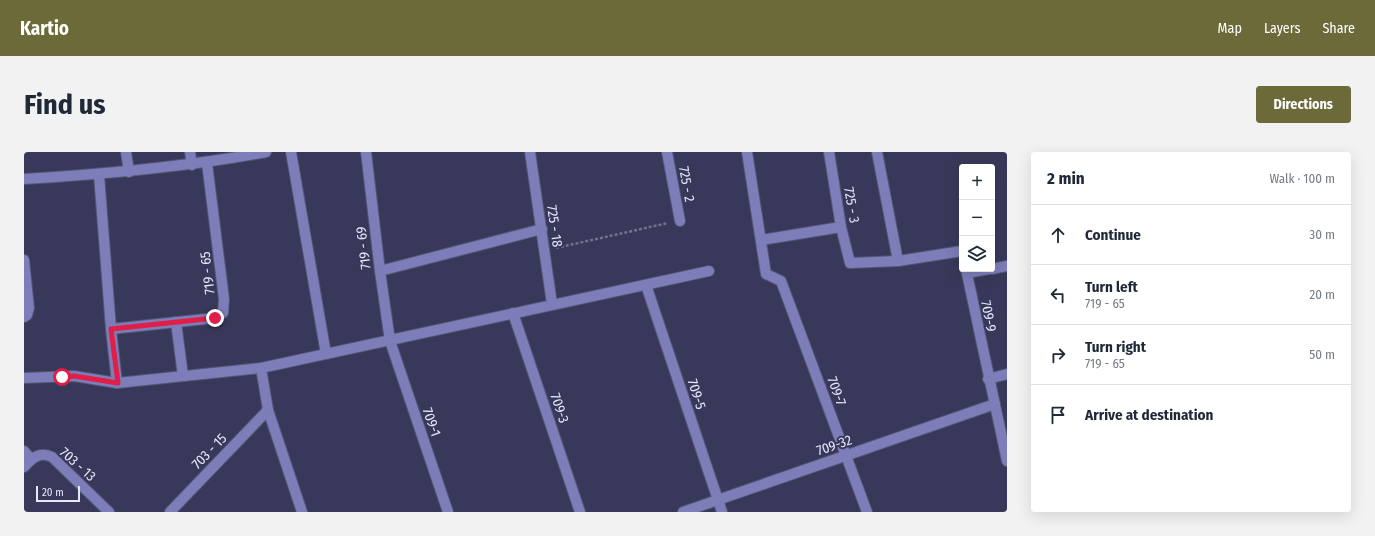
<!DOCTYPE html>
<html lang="en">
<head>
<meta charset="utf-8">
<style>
	:root { --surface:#fff; --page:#f2f2f3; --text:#1f2937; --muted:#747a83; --line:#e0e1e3; --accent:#6b6a38 }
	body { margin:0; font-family:"Fira Sans Condensed",sans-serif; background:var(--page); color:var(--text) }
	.controls { position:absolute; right:12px; top:12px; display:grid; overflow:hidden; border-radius:4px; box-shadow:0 4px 16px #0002 }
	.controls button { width:36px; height:36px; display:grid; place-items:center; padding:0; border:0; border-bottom:1px solid var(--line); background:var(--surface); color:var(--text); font:20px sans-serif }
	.scale { position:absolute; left:12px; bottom:10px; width:44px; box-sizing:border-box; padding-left:4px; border:2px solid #e7e8fe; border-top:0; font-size:11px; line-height:14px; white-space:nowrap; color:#e7e8fe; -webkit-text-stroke:3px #38395a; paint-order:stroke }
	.stop { position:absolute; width:12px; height:12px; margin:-9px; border:3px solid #e11d48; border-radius:50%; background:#fff }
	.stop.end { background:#e11d48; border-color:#fff; box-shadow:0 1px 4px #0008 }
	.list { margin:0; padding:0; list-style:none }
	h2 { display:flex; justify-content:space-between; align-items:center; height:52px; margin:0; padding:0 16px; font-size:17px }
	h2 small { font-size:13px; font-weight:400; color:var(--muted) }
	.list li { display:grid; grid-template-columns:26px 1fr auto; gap:12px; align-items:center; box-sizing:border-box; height:60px; padding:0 16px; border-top:1px solid var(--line) }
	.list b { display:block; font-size:15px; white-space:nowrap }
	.list p { margin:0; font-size:13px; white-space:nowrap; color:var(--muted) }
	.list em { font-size:13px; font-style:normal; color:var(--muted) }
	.icon { flex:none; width:22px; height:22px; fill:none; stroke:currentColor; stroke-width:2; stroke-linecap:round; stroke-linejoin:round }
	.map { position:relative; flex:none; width:983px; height:360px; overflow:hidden; border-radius:4px }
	header { display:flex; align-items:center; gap:24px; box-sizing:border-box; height:56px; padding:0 20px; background:var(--accent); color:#fff }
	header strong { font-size:19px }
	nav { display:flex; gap:22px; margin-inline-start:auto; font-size:14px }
	.intro { display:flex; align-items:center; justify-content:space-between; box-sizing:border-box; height:96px; padding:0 24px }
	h1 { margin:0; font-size:28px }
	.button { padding:10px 18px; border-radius:4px; background:var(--accent); color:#fff; font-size:14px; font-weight:700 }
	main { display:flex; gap:24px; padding:0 24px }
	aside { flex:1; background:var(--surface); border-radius:4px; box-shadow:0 4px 16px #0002 }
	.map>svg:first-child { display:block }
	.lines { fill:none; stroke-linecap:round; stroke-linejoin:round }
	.minor-casing { stroke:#545574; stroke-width:12 }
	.path { stroke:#70718f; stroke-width:2.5; stroke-dasharray:3 2; stroke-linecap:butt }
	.minor { stroke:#7c7db9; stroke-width:10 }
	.route { stroke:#e11d48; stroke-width:5 }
	.labels { text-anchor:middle; stroke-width:4; stroke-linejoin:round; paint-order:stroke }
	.street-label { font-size:14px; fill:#e7e8fe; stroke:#38395a }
</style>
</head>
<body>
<header>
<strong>Kartio</strong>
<nav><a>Map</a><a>Layers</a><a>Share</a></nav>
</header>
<div class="intro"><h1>Find us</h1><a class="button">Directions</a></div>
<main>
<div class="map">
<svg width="983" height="360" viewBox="0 0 983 360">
	<rect width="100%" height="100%" fill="#38395a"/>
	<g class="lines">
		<g class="minor-casing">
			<g id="minor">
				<polyline points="102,0 105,20"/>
				<polyline points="166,0 168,13"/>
				<polyline points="267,0 302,202"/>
				<polyline points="342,0 356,119 366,189 424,360"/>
				<polyline points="506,0 528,152"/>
				<polyline points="643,0 656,69"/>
				<polyline points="723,0 742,122 757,129 843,360"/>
				<polyline points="805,0 817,75 826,111 874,109 938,99"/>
				<polyline points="853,0 874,109"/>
				<polyline points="75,23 87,177 93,231"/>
				<path d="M0,27c82,-5 162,-12 242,-27"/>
				<polyline points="737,88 817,75"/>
				<polyline points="0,108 5,156 3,163 0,165"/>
				<polyline points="942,117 983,309"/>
				<polyline points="968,117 983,114"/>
				<polyline points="356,119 518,77"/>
				<polyline points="943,121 965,117"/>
				<polyline points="622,133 698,360"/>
				<polyline points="489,161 556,360"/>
				<polyline points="152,170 159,224"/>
				<polyline points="87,177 191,166 199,161 200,147 183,11"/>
				<polyline points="237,216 244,258 278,360"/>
				<polyline points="0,226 50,224 93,231 237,216 685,119"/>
				<polyline points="964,227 983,222"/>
				<polyline points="0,299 7,307"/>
				<path d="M0,315c8,-9 16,-16 28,-10l57,55"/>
				<polyline points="146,360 244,258"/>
				<polyline points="659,360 971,252"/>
			</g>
		</g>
		<polyline class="path" points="532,96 644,71"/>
		<use href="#minor" class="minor"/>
	</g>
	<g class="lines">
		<polyline class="route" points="38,225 50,224 94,231 87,177 191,166"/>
	</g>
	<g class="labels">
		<g class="street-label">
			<text transform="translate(663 32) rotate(80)" y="5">725 - 2</text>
			<text transform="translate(828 53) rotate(80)" y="5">725 - 3</text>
			<text transform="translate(531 74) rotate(82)" y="5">725 - 18</text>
			<text transform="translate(339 96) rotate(-97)" y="5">719 - 69</text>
			<text transform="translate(183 121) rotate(-97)" y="5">719 - 65</text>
			<text transform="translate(965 164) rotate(79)" y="5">709-9</text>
			<text transform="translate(813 239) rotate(70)" y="5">709-7</text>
			<text transform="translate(673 242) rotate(72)" y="5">709-5</text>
			<text transform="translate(536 256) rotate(71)" y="5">709-3</text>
			<text transform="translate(408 270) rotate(71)" y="5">709-1</text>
			<text transform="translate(810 293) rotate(-19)" y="5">709-32</text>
			<text transform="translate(185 299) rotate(-46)" y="5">703 - 15</text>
			<text transform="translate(54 312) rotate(42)" y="5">703 - 13</text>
		</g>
	</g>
</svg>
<div class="controls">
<button>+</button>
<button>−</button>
<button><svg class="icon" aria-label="layers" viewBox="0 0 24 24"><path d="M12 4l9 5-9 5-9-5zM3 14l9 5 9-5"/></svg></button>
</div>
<div class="scale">20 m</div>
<div class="stop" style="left:38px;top:225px"></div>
<div class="stop end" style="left:191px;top:166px"></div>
</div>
<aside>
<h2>2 min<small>Walk · 100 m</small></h2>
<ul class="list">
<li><svg class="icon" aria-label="ahead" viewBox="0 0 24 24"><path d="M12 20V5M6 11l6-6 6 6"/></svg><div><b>Continue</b></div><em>30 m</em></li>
<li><svg class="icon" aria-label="left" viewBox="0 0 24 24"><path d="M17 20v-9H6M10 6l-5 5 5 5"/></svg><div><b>Turn left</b><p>719 - 65</p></div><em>20 m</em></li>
<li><svg class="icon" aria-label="right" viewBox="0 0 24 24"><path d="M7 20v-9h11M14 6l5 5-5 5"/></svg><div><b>Turn right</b><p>719 - 65</p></div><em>50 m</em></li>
<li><svg class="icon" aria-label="arrive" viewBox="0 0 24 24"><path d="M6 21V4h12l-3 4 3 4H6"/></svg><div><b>Arrive at destination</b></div></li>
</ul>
</aside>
</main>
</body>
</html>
